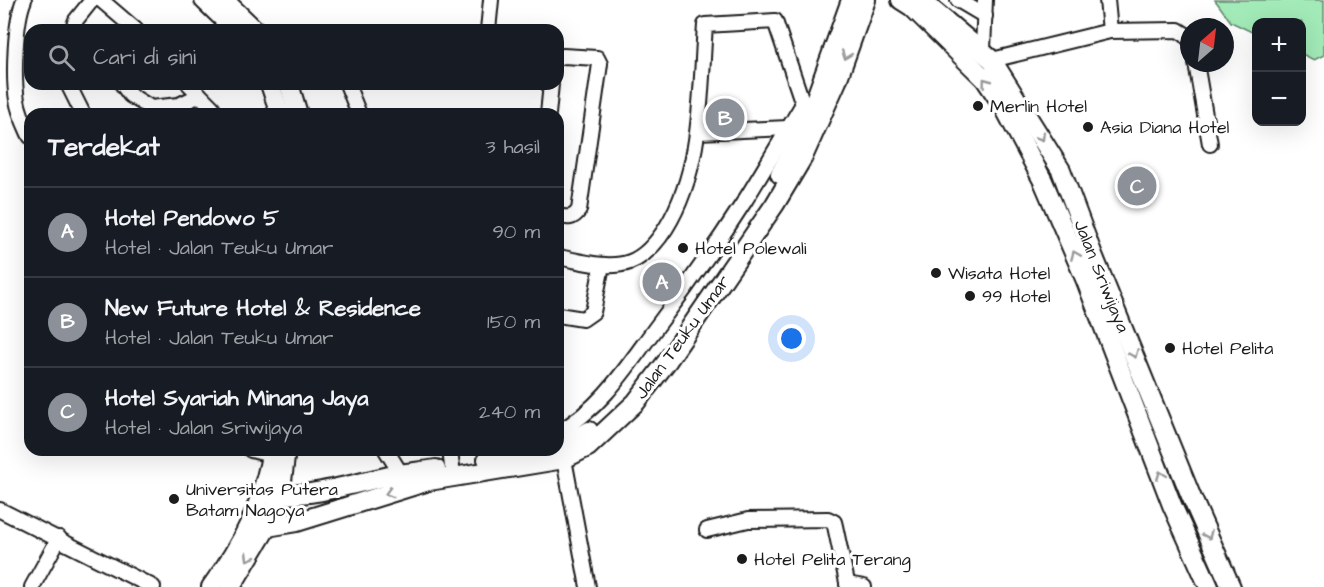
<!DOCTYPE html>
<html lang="id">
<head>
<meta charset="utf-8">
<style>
	:root { --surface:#171b24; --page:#20242c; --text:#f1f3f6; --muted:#9ea1a6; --line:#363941; --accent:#8c9099 }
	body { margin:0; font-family:"Architects Daughter",sans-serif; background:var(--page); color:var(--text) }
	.controls { position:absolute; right:18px; top:18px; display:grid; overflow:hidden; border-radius:12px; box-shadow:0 6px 24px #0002 }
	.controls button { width:54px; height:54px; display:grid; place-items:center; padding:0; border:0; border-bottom:2px solid var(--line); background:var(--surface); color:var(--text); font:30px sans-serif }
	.compass { position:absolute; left:1180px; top:18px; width:54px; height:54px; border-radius:50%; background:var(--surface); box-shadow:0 6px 24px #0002; rotate:28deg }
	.you { position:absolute; left:792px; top:339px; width:21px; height:21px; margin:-15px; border:4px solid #fff; border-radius:50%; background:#1a73e8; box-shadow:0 0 0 9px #1a73e833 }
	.badge { display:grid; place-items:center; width:39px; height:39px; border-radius:50%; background:var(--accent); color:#fff; font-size:20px; font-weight:700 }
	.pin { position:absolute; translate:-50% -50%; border:3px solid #fff; box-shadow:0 2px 6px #0006 }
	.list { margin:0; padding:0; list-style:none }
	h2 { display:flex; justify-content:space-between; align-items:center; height:78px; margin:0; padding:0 24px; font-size:26px }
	h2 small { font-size:20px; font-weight:400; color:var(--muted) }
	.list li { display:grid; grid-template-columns:39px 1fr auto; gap:18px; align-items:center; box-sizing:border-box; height:90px; padding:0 24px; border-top:2px solid var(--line) }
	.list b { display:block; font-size:22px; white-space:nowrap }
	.list p { margin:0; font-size:20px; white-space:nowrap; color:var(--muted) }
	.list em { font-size:20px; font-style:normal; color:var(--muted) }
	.icon { flex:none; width:33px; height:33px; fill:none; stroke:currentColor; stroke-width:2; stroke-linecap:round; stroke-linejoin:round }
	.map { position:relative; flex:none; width:1324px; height:587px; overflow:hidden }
	.search { position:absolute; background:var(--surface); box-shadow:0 6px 24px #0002; left:24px; top:24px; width:540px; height:66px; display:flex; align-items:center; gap:15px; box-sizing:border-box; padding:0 21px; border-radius:18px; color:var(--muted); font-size:22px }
	.panel { position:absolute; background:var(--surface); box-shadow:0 6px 24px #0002; left:24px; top:108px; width:540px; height:348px; border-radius:18px }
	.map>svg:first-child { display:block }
	.green { fill:#a2eab8; stroke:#5f836a; stroke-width:1.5 }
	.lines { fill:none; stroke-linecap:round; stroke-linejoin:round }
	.street-casing { stroke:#1c1c1c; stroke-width:18 }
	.secondary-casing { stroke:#1c1c1c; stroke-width:22 }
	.street { stroke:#fff; stroke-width:14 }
	.secondary { stroke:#fff; stroke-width:18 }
	.oneway { stroke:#999 }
	.poi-dot { fill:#1c1c1c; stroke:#fff; stroke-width:2 }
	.labels { text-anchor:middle; stroke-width:6; stroke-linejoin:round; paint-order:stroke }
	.poi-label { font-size:18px; fill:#1c1c1c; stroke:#fff; text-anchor:start }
	.street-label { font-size:18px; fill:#1c1c1c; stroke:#fff }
</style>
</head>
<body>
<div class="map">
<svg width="1324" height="587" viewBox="0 0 1324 587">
	<rect width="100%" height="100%" fill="#fff"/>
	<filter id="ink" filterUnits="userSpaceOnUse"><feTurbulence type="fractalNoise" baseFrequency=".0167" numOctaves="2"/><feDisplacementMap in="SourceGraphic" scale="12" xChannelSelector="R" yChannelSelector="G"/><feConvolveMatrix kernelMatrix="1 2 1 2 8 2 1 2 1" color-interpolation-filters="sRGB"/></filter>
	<g filter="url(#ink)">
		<polygon class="green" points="1215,0 1324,0 1324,55 1314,60 1302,54 1302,22 1256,22 1256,34 1231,22"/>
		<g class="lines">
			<g class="street-casing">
				<g id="street">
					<path d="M24,0c-9,21 -11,77 -7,100 2,13 8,25 13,36"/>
					<polyline points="101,0 136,30"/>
					<polyline points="958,0 985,16"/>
					<polyline points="1107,0 1110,31"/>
					<polyline points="72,30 76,20 92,0"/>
					<polyline points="488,30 491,0"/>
					<polyline points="983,50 985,0"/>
					<path d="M558,58l5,-2 34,2 3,6 -21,146c-6,9 -11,8 -21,6"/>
					<polyline points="992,60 1110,31 1178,30 1186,35 1189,39"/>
					<polyline points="1196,63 1210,144"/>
					<polyline points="68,84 83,114"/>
					<polyline points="122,84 130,95 151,108 179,105 200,95"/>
					<polyline points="189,84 212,107 216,114"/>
					<polyline points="347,84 359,114"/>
					<polyline points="548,114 551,84"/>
					<polyline points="698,132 788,128"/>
					<path d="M558,257c22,4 50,13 72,5 16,-6 27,-20 36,-34 37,-60 34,-134 39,-203l70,-4 28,83 7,6"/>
					<polyline points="558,315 583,319 593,312 602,265"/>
					<path d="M558,432c41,-22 67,-62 94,-99 32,-42 63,-86 92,-131 20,-32 39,-65 59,-98"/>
					<polyline points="251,450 271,455"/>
					<polyline points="386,450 401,474"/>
					<polyline points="450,450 452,466"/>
					<polyline points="564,459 588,587"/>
					<polyline points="0,510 153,587"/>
					<polyline points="707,530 748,520 828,519 834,522 835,526 848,587"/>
					<polyline points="847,584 864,587"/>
					<polyline points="32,587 59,538"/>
				</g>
			</g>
			<g class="secondary-casing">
				<g id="secondary">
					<polyline points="204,0 235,30"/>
					<polyline points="224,0 255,30"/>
					<polyline points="901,0 912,7 985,79 1004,107 1043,181 1086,281 1172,505 1209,587"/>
					<polyline points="921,0 992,60 1061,170 1091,250 1191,496 1231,587"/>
					<polyline points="270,84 280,114"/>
					<polyline points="289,84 298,114"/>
					<polyline points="780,174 805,128 851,0"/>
					<polyline points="558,445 571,441 589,431"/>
					<polyline points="487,459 536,450"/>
					<path d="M261,493c44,8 94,-11 138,-19 13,-2 25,-3 37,-5"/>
					<polyline points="251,522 267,527 297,522 429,481 564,459 588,447 636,402 668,360 775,204 803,157 837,81 866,0"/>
					<path d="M211,587c32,-43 52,-84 61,-137"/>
					<polyline points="231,587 267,527 280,496 286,450"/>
				</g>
			</g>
			<use href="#street" class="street"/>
			<use href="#secondary" class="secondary"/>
		</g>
		<defs><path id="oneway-chevron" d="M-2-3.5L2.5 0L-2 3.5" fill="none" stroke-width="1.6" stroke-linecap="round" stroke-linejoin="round" transform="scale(1.5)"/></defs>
		<g class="oneway">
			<use href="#oneway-chevron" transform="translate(846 55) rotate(110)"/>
			<use href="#oneway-chevron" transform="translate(986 82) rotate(-127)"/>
			<use href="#oneway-chevron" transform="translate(1041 137) rotate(59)"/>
			<use href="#oneway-chevron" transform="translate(1075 255) rotate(-113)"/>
			<use href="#oneway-chevron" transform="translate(1134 354) rotate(67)"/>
			<use href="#oneway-chevron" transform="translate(1161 475) rotate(-111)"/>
			<use href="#oneway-chevron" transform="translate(389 493) rotate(164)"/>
			<use href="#oneway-chevron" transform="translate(1208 535) rotate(66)"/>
			<use href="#oneway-chevron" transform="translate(249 557) rotate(120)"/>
		</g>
	</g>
	<g class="poi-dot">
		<circle cx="978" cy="106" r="6"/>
		<circle cx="1088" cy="127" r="6"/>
		<circle cx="683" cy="248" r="6"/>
		<circle cx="936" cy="273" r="6"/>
		<circle cx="970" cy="296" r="6"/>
		<circle cx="1170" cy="348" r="6"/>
		<circle cx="174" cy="499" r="6"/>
		<circle cx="742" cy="559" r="6"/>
	</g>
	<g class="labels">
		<g class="poi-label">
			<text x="990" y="112">Merlin Hotel</text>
			<text x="1100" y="133">Asia Diana Hotel</text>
			<text x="695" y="254">Hotel Polewali</text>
			<text x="948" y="279">Wisata Hotel</text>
			<text x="982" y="302">99 Hotel</text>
			<text x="1182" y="354">Hotel Pelita</text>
			<text x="186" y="495">Universitas Putera<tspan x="186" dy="21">Batam Nagoya</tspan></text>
			<text x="754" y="565">Hotel Pelita Terang</text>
		</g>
		<g class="street-label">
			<text transform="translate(1102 276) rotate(68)" y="6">Jalan Sriwijaya</text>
			<text transform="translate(682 337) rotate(-54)" y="6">Jalan Teuku Umar</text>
		</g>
	</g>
</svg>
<div class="controls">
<button>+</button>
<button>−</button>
</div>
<svg class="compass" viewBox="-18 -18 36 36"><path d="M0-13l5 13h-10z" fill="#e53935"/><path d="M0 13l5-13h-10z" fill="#9ea1a6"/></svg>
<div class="you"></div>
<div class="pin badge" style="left:662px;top:282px">A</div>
<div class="pin badge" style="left:725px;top:118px">B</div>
<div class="pin badge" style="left:1137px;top:186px">C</div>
<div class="search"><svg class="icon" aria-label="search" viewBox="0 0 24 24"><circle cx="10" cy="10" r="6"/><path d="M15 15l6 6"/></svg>Cari di sini</div>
<section class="panel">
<h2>Terdekat<small>3 hasil</small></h2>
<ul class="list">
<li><span class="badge">A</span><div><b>Hotel Pendowo 5</b><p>Hotel · Jalan Teuku Umar</p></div><em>90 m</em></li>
<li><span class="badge">B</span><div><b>New Future Hotel &amp; Residence</b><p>Hotel · Jalan Teuku Umar</p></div><em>150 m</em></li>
<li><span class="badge">C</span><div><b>Hotel Syariah Minang Jaya</b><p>Hotel · Jalan Sriwijaya</p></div><em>240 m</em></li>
</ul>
</section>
</div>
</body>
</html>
